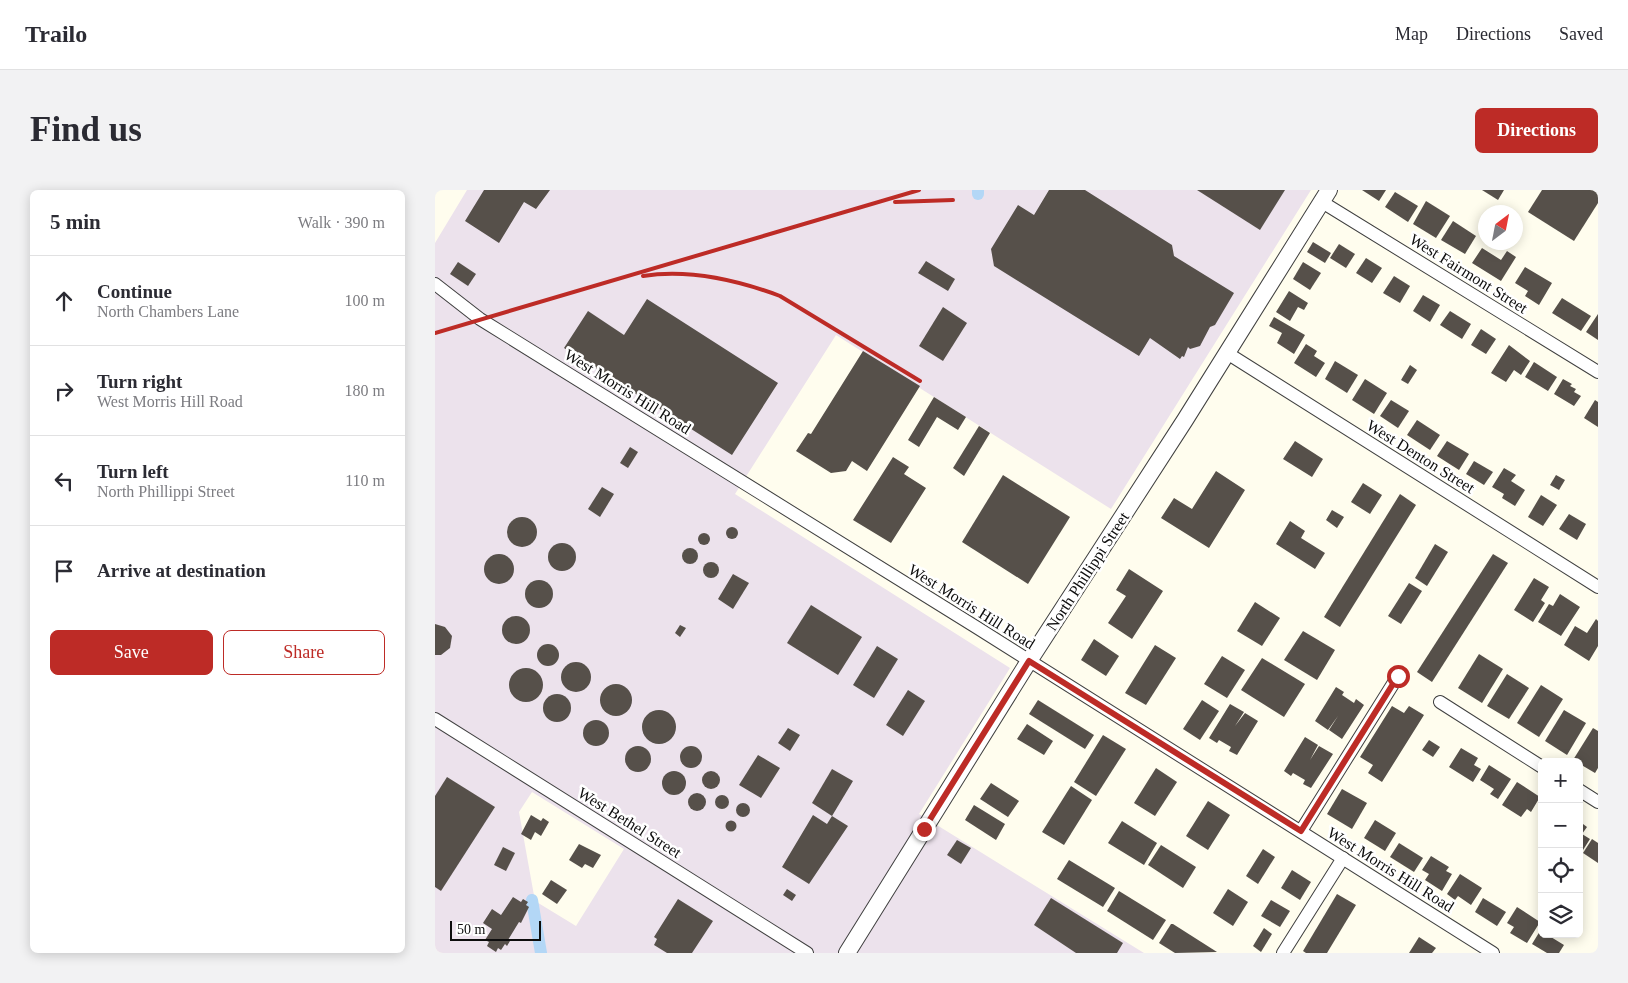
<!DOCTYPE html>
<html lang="en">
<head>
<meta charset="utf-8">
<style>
	:root { --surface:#fff; --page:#f2f2f3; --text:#2b2b33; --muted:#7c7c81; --line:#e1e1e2; --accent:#bd2b26 }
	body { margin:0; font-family:"Times New Roman",serif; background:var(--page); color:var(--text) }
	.controls { position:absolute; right:15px; bottom:15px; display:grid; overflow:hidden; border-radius:8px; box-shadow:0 2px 12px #0003 }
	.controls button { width:45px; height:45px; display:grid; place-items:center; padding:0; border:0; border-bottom:1px solid var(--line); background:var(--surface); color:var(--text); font:25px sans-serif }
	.compass { position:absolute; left:1043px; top:15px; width:45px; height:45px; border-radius:50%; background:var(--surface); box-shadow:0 2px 12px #0003; rotate:32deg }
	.scale { position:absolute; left:15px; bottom:12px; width:91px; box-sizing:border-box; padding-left:5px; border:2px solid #0d0d0d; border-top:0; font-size:14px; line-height:18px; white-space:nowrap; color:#0d0d0d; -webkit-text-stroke:4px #fff; paint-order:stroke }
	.stop { position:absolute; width:15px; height:15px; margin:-11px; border:4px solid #bd2b26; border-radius:50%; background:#fff }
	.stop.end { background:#bd2b26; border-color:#fff; box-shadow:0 1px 5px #0008 }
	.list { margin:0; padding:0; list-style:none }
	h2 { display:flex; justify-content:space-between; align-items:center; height:65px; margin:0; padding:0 20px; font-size:21px }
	h2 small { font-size:16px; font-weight:400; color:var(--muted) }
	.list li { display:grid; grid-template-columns:32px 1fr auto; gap:15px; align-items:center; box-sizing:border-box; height:90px; padding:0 20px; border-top:1px solid var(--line) }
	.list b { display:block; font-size:19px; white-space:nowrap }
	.list p { margin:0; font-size:16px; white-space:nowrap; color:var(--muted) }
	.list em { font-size:16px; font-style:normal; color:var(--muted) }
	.actions { display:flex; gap:10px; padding:15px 20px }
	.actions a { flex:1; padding:11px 0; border:1px solid var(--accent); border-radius:8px; text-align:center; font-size:18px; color:var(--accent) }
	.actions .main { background:var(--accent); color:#fff }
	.icon { flex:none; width:28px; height:28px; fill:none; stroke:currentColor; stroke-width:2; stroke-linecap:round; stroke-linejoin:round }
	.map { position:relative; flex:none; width:1163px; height:763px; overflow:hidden; border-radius:8px }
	header { display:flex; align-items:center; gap:30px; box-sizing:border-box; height:70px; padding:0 25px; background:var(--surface); border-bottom:1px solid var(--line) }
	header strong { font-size:24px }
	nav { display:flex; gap:28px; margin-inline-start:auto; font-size:18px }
	.intro { display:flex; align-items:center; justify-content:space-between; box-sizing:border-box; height:120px; padding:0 30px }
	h1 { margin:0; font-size:35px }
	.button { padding:12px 22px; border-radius:8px; background:var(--accent); color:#fff; font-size:18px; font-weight:700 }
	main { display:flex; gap:30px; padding:0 30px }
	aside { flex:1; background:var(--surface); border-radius:8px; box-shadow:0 2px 12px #0003 }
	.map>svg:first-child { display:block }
	.industrial { fill:#ece2ec; fill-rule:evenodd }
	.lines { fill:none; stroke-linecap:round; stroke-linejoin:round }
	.canal { stroke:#b3d7f6; stroke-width:12 }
	.building { fill:#56504a }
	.minor-casing { stroke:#404040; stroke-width:14 }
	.tertiary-casing { stroke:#404040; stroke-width:18 }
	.minor { stroke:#fff; stroke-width:12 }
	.tertiary { stroke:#fff; stroke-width:16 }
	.rail { stroke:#bd2b26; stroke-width:4 }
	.route { stroke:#bd2b26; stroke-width:6 }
	.labels { text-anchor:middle; stroke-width:5; stroke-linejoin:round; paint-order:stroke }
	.street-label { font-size:16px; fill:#0d0d0d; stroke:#fff }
</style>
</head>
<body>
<header>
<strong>Trailo</strong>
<nav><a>Map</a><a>Directions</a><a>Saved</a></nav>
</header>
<div class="intro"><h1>Find us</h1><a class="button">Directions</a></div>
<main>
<aside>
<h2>5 min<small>Walk · 390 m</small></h2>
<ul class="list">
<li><svg class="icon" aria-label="ahead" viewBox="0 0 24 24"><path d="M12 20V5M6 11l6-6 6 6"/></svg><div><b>Continue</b><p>North Chambers Lane</p></div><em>100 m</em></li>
<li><svg class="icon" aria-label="right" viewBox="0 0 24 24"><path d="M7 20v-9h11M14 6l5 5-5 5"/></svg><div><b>Turn right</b><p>West Morris Hill Road</p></div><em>180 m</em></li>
<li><svg class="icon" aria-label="left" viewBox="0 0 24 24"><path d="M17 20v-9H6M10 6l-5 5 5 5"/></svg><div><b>Turn left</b><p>North Phillippi Street</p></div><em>110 m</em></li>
<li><svg class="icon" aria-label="arrive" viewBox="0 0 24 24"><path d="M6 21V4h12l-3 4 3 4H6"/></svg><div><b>Arrive at destination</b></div></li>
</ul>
<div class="actions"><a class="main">Save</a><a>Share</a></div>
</aside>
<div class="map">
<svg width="1163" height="763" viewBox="0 0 1163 763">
	<rect width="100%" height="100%" fill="#fffdee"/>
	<path class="industrial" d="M32,0h844l-200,319 -275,-174 -101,159 275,174 -91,146 225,139h-709v-710zM97,602l92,57 -48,77 -41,-25 -16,-89z"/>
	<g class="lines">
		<g class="canal">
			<polyline points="543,4 543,0"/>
			<polyline points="97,710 106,763"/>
		</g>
	</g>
	<g class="building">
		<polygon points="49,0 115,0 101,19 89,12 64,53 30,31"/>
		<polygon points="614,0 650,0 737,55 739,66 799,103 780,135 775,137 765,156 755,159 753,157 749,167 747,166 745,169 715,148 704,166 559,76 556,59 583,15 599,25"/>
		<polygon points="762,0 850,0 825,40"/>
		<polygon points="927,0 951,0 944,11"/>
		<polygon points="1047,0 1069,0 1063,10"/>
		<polygon points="1107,0 1158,0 1163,3 1163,13 1139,51 1093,22"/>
		<polygon points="960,2 983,16 973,32 950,17"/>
		<polygon points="991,11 1015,26 1001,48 978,34"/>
		<polygon points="1018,31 1041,46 1030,64 1006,50"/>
		<polygon points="878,52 896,63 890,73 872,62"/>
		<polygon points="904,54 920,64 911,78 895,68"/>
		<polygon points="1047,58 1066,70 1072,61 1081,67 1066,91 1037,73"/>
		<polygon points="931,68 947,78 937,93 921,83"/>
		<polygon points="491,71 520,89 513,101 483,83"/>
		<polygon points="23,72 41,84 33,96 15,84"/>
		<polygon points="868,72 886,83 875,100 858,89"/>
		<polygon points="1090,77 1117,93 1104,115 1090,106 1093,101 1080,93"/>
		<polygon points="959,86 975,96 965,113 948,103"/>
		<polygon points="854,101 873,113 869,120 863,117 855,131 841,122"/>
		<polygon points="988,105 1005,115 995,132 978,121"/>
		<polygon points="1127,108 1156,126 1146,141 1117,123"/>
		<polygon points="212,109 343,193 297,265 129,158 153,121 189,145"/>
		<polygon points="508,117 532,133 508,171 484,156"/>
		<polygon points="1015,121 1036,134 1027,149 1005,135"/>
		<polygon points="1163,124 1163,150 1151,142"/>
		<polygon points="839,127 870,145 859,164 842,153 847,143 834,136"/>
		<polygon points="1046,139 1061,149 1051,164 1036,155"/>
		<polygon points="871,154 882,161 879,166 890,173 881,187 859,173"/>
		<polygon points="1074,155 1095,171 1086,185 1079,180 1071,192 1056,183"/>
		<polygon points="428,161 485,196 432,281 417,271 411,281 396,283 361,261 373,243 376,244"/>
		<polygon points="900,171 923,185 912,203 890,189"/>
		<polygon points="1099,172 1122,187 1113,201 1090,187"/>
		<polygon points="975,175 982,180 973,194 966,190"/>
		<polygon points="930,189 952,203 939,224 917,210"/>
		<polygon points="1128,189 1137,194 1135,196 1141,199 1139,202 1146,206 1139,216 1119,204"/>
		<polygon points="499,207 531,227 523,240 502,227 484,257 473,250"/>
		<polygon points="956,210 974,221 963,238 945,226"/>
		<polygon points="1160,210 1163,212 1163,237 1149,228"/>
		<polygon points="982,230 1005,245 995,260 972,245"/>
		<polygon points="544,236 555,243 529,286 518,278"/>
		<polygon points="860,251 888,269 877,287 848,269"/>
		<polygon points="1012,251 1034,264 1024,280 1002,266"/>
		<polygon points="195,257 203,262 193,278 185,273"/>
		<polygon points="458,267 474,277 469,284 491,298 456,353 418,330"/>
		<polygon points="1039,271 1058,282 1049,295 1031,284"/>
		<polygon points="1069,278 1081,285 1076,291 1090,300 1080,316 1067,308 1069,304 1057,297"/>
		<polygon points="781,281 810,300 774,358 726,328 739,308 757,319"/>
		<polygon points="568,285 635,327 593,394 527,352"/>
		<polygon points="1121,285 1130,290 1124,300 1115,295"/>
		<polygon points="928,293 947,305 935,324 916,312"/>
		<polygon points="167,297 179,304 165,327 153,319"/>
		<polygon points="965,304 981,315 905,437 889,427"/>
		<polygon points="1106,305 1122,315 1108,336 1093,327"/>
		<polygon points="897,320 909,327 902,338 891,330"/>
		<polygon points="1134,324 1151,334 1142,350 1124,339"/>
		<circle cx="87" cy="342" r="15"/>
		<polygon points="855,331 870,341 866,348 890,363 880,379 841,354"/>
		<circle cx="297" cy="343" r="6"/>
		<circle cx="269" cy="349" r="6"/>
		<circle cx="127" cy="367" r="14"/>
		<polygon points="1000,354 1013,362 992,396 980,388"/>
		<circle cx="255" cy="366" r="8"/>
		<circle cx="64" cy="379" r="15"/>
		<polygon points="1058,364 1073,373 997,492 982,482"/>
		<circle cx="276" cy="380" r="8"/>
		<polygon points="694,379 728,401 697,449 673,433 691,406 681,400"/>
		<polygon points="298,384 314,393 298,419 283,409"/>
		<polygon points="1099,388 1114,397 1106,410 1110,413 1098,432 1079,420"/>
		<circle cx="104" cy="404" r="14"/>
		<polygon points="974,393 987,401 966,434 953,426"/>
		<polygon points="1125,404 1145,417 1126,446 1103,432 1114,414 1118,416"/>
		<polygon points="820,412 845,428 827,456 802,441"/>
		<polygon points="376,415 427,447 403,485 352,453"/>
		<circle cx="81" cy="440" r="14"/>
		<polygon points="1161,429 1163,431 1163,456 1154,471 1129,455 1140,436 1152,443"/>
		<polygon points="0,434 10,437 17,446 15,458 6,465 0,465"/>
		<polygon points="245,435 251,438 245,447 240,443"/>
		<polygon points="868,441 900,460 882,490 849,470"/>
		<polygon points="659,449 684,466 671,486 646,470"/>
		<circle cx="113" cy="465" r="11"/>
		<polygon points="720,455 741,468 711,515 690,503"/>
		<polygon points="442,456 463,469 439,508 418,495"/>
		<polygon points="1044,464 1068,479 1047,513 1023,498"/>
		<polygon points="787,466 810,480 792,508 769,494"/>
		<polygon points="827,468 870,494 849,527 806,500"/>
		<circle cx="141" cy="487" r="15"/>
		<circle cx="91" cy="495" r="17"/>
		<polygon points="1072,484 1094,498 1074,529 1052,516"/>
		<circle cx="181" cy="510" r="16"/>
		<polygon points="1106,495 1128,509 1104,547 1082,533"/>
		<polygon points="901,497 909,502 907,505 919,513 921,509 929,515 907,549 894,540 903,526 893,540 880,531"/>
		<polygon points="473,500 490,511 468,546 451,535"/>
		<circle cx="122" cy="518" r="14"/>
		<polygon points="603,510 659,545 650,559 594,524"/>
		<polygon points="767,510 784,521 765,550 748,539"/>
		<polygon points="795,514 809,522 800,536 810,523 823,531 802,565 794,561 796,557 784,550 782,553 774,548"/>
		<polygon points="957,516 969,523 974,516 989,525 947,592 933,583 938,575 925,567"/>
		<polygon points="1129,520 1151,533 1132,565 1110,551"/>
		<circle cx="224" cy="537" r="17"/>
		<circle cx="161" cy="543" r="13"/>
		<polygon points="592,534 618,551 609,565 582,549"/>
		<polygon points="353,538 365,545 355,561 343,553"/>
		<polygon points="1158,538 1163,541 1163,578 1160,583 1138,570"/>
		<polygon points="668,545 691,559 661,606 639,592"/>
		<polygon points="870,547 883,555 875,570 884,556 898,564 876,598 868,594 870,590 858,583 856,586 849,581"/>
		<polygon points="994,550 1005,557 998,567 987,560"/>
		<circle cx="203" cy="569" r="13"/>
		<circle cx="256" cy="567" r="11"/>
		<polygon points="1026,558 1043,568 1039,575 1046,579 1038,592 1014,577"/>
		<polygon points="323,565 345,578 326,608 304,595"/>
		<polygon points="1054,575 1076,589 1063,609 1055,604 1059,599 1045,590"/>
		<polygon points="721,578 742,592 720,626 699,613"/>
		<polygon points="397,579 418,591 397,626 377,613"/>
		<circle cx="239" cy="593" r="12"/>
		<circle cx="276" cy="590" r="9"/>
		<polygon points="12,587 60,617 6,701 0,697 0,606"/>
		<polygon points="1082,592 1105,607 1096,622 1092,619 1086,627 1067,615"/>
		<polygon points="556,593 584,611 573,627 545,609"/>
		<polygon points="636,596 657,610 629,655 607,642"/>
		<polygon points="907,599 932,613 917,639 892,624"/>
		<circle cx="262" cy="612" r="9"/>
		<circle cx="287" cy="612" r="7"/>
		<polygon points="773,611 795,625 773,660 751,646"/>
		<circle cx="308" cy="620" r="7"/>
		<polygon points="539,615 570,634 561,650 530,630"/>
		<polygon points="96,625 106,631 108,628 114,632 106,646 100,642 96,650 86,644"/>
		<polygon points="378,625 392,634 397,626 413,636 374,694 347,677"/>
		<polygon points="940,630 961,643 950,661 929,648"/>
		<circle cx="296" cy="636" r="5.5"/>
		<polygon points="687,631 722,653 709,675 673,653"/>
		<polygon points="1144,631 1152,637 1147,644 1155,649 1148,660 1144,657"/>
		<polygon points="1157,649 1163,653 1163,673 1148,663"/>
		<polygon points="522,650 536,658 526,674 512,665"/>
		<polygon points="964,653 988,668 979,682 955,667"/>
		<polygon points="144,654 166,665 158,678 150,674 147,678 134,670"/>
		<polygon points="726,655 761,677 748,698 713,675"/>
		<polygon points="68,657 80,663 71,681 59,675"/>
		<polygon points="828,659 840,667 823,694 811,686"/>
		<polygon points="996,666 1014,677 1011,681 1017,684 1007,701 990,690 994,684 987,680"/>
		<polygon points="634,670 680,698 668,717 622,689"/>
		<polygon points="857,680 876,692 865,710 846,698"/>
		<polygon points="1025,684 1047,698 1036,715 1023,706 1020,710 1012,704"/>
		<polygon points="116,690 132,700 122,714 107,704"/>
		<polygon points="352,699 361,705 357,711 348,705"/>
		<polygon points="793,699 813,712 798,736 778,723"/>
		<polygon points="684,701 731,730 718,750 672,721"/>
		<polygon points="902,704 921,715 892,763 871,763 868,761"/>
		<polygon points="78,707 86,712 88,709 93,712 91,715 94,717 86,733 84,732 73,750 75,751 72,756 70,754 66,760 63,758 61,762 52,756 54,752 50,750 57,739 48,733 57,719 66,725"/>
		<polygon points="616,708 688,753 682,763 641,763 599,735"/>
		<polygon points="1048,708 1071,722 1062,736 1040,722"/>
		<polygon points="243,709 278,731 257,763 232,763 219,755 222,749 219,747"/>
		<polygon points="836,710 855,721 845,737 826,726"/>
		<polygon points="1082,717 1105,732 1092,753 1075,743 1079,737 1072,733"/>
		<polygon points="736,734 738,734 782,762 740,763 724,753"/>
		<polygon points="829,738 837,744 826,762 818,756"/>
		<polygon points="1105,741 1107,744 1111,744 1129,755 1124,763 1112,763 1097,754"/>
		<polygon points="984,747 1001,758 997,763 974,763"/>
	</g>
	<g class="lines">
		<g class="minor-casing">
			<g id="minor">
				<polyline points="887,12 1163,182"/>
				<polyline points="0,94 45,129 541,437 1058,763"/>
				<polyline points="792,163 1163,397"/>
				<polyline points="1005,512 1107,577"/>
				<polyline points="0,529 372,763"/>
				<polyline points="1144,600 1163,612"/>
				<polyline points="866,641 963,486"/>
				<polyline points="848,763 908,668"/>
			</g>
		</g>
		<g class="tertiary-casing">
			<polyline id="tertiary" points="412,763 594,471 750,230 894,0"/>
		</g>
		<use href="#minor" class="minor"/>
		<use href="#tertiary" class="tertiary"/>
		<g class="rail">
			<polyline points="460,12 518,10"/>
			<path d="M208,86c45,-7 94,4 137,20l140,85"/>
			<polyline points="0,143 484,0"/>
		</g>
	</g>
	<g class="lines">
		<polyline class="route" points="489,639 594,471 866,641 963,486"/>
	</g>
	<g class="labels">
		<g class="street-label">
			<text transform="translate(1034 83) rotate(32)" y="6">West Fairmont Street</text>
			<text transform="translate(193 201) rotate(32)" y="6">West Morris Hill Road</text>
			<text transform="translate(986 266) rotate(32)" y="6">West Denton Street</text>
			<text transform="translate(652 381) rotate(-57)" y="6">North Phillippi Street</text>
			<text transform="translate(537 416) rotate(32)" y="6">West Morris Hill Road</text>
			<text transform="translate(195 632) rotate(32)" y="6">West Bethel Street</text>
			<text transform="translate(956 679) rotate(32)" y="6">West Morris Hill Road</text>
		</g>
	</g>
</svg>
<div class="controls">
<button>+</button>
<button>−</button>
<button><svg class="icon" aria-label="locate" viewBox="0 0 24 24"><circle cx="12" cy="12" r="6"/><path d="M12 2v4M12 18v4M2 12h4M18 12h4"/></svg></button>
<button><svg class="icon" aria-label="layers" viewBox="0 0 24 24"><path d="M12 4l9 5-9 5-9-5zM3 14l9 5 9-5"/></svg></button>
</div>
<svg class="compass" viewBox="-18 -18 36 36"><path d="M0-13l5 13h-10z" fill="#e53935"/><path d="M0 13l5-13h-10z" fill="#7c7c81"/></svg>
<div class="scale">50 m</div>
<div class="stop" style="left:963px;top:486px"></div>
<div class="stop end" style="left:489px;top:639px"></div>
</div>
</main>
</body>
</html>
